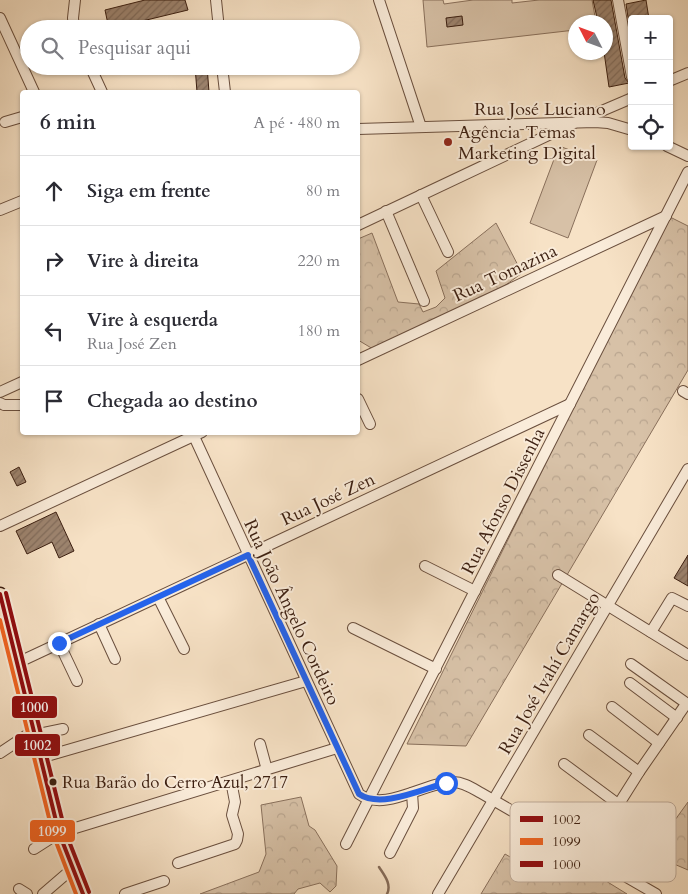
<!DOCTYPE html>
<html lang="pt">
<head>
<meta charset="utf-8">
<style>
	:root { --surface:#fff; --page:#f2f2f3; --text:#2b2b33; --muted:#7c7c81; --line:#e1e1e2 }
	body { margin:0; font-family:Cardo,serif; background:var(--page); color:var(--text) }
	.controls { position:absolute; right:15px; top:15px; display:grid; overflow:hidden; border-radius:5px; box-shadow:0 1px 4px #0004 }
	.controls button { width:45px; height:45px; display:grid; place-items:center; padding:0; border:0; border-bottom:1px solid var(--line); background:var(--surface); color:var(--text); font:25px sans-serif }
	.compass { position:absolute; left:568px; top:15px; width:45px; height:45px; border-radius:50%; background:var(--surface); box-shadow:0 1px 4px #0004; rotate:312deg }
	.stop { position:absolute; width:15px; height:15px; margin:-11px; border:4px solid #2563eb; border-radius:50%; background:#fff }
	.stop.end { background:#2563eb; border-color:#fff; box-shadow:0 1px 5px #0008 }
	.list { margin:0; padding:0; list-style:none }
	h2 { display:flex; justify-content:space-between; align-items:center; height:65px; margin:0; padding:0 20px; font-size:21px }
	h2 small { font-size:16px; font-weight:400; color:var(--muted) }
	.list li { display:grid; grid-template-columns:32px 1fr auto; gap:15px; align-items:center; box-sizing:border-box; height:70px; padding:0 20px; border-top:1px solid var(--line) }
	.list b { display:block; font-size:19px; white-space:nowrap }
	.list p { margin:0; font-size:16px; white-space:nowrap; color:var(--muted) }
	.list em { font-size:16px; font-style:normal; color:var(--muted) }
	.icon { flex:none; width:28px; height:28px; fill:none; stroke:currentColor; stroke-width:2; stroke-linecap:round; stroke-linejoin:round }
	.map { position:relative; flex:none; width:688px; height:894px; overflow:hidden }
	.search { position:absolute; background:var(--surface); box-shadow:0 1px 4px #0004; left:20px; top:20px; width:340px; height:55px; display:flex; align-items:center; gap:12px; box-sizing:border-box; padding:0 18px; border-radius:28px; color:var(--muted); font-size:19px }
	.panel { position:absolute; background:var(--surface); box-shadow:0 1px 4px #0004; left:20px; top:90px; width:340px; height:345px; border-radius:5px }
	.map>svg:first-child { display:block }
	.green { fill:#d7c1a7; stroke:#89705c }
	.forest { fill:url(#forest-crowns); stroke:#89705c }
	.lines { fill:none; stroke-linecap:round; stroke-linejoin:round }
	.stream { stroke:#856b58; stroke-width:2.5 }
	.building { fill:url(#building-hatch); stroke:#3b1e10 }
	.minor-casing { stroke:#6a4f3e; stroke-width:12 }
	.major-casing { stroke:#3b1e10; stroke-width:15 }
	.minor { stroke:#faecda; stroke-width:10 }
	.major { stroke:#f7e2c6; stroke-width:12 }
	.bus-1-casing { stroke:#faecda; stroke-width:8 }
	.bus-2-casing { stroke:#faecda; stroke-width:8 }
	.bus-3-casing { stroke:#faecda; stroke-width:8 }
	.bus-1 { stroke:#910d11; stroke-width:4 }
	.bus-2 { stroke:#f26522; stroke-width:4 }
	.bus-3 { stroke:#910d11; stroke-width:4 }
	.route { stroke:#2563eb; stroke-width:6 }
	.poi-dot { fill:#8f2418; stroke:#faecda; stroke-width:2 }
	.bus-dot { fill:#3b1e10; stroke:#faecda; stroke-width:2 }
	.labels { text-anchor:middle; stroke-width:4; stroke-linejoin:round; paint-order:stroke }
	.bus-label { font-size:17px; fill:#3b1e10; stroke:#faecda; text-anchor:start }
	.street-label { font-size:18px; fill:#3b1e10; stroke:#faecda }
	.poi-label { font-size:18px; fill:#3b1e10; stroke:#faecda; text-anchor:start }
	.key { fill:#faecda; stroke:#c1ae9d; stroke-width:1 }
	.key-label { font-size:14px; fill:#3b1e10 }
	.line-badge { stroke:#faecda; stroke-width:2 }
	.badge-label { font-size:14px; text-anchor:middle; font-weight:bold; fill:#fff }
</style>
</head>
<body>
<div class="map">
<svg width="688" height="894" viewBox="0 0 688 894">
	<defs>
		<pattern id="forest-crowns" width="20" height="18" patternUnits="userSpaceOnUse" patternTransform="scale(1.25)"><rect width="20" height="18" fill="#d7c1a7"/><path d="M2 6a3 3 0 1 1 6 0M12 15a3 3 0 1 1 6 0" fill="none" stroke="#b9a58f"/></pattern>
		<pattern id="building-hatch" width="6" height="6" patternUnits="userSpaceOnUse" patternTransform="scale(1.25)"><rect width="6" height="6" fill="#9d846f"/><path d="M-1 1l2-2M0 6l6-6M5 7l2-2" fill="none" stroke="#816b5a"/></pattern>
	</defs>
	<rect width="100%" height="100%" fill="#f7e2c6"/>
	<filter id="stains"><feTurbulence type="fractalNoise" baseFrequency=".004" numOctaves="4"/><feColorMatrix values="0 0 0 0 .2 0 0 0 0 .09 0 0 0 0 .02 0 0 0 .5 -.17"/></filter>
	<radialGradient id="worn" r=".72"><stop offset=".6" stop-color="#630" stop-opacity="0"/><stop offset="1" stop-color="#630" stop-opacity=".3"/></radialGradient>
	<g class="green">
		<polygon points="423,0 443,0 444,4 473,0 512,0 512,3 539,0 592,0 596,22 576,22 575,30 427,47"/>
		<polygon points="559,146 597,160 568,238 530,223"/>
	</g>
	<g class="forest">
		<polygon points="668,216 688,226 688,370 466,746 407,744"/>
		<polygon points="496,223 522,273 499,290 373,349 358,340 358,239 372,233 398,302 419,304 423,312 436,307 445,298 436,271"/>
		<polygon points="301,797 309,826 315,830 337,866 336,886 330,892 320,883 298,889 294,894 200,894 259,872 266,854 261,805"/>
		<polygon points="688,802 688,870 674,864 652,882 632,871 645,850 667,831"/>
		<polygon points="551,847 627,894 481,894 505,854 536,872"/>
	</g>
	<g class="lines">
		<path class="stream" d="M379,867c5,8 13,17 8,27"/>
	</g>
	<g class="building">
		<polygon points="145,0 185,0 188,10 109,29 105,10"/>
		<polygon points="593,0 611,0 625,78 629,83 609,87 604,52 606,52 606,22 598,22"/>
		<polygon points="646,0 649,19 632,19 632,24 629,24 626,4"/>
		<polygon points="462,16 463,25 447,27 446,18"/>
		<polygon points="195,66 207,66 209,92 197,92"/>
		<polygon points="19,467 26,482 17,486 10,472"/>
		<polygon points="56,512 74,551 59,558 52,542 27,554 16,531"/>
		<polygon points="688,555 688,586 674,578"/>
	</g>
	<g class="lines">
		<g class="minor-casing">
			<g id="minor">
				<polyline points="216,0 219,29"/>
				<polyline points="379,0 421,127"/>
				<polyline points="618,0 632,77"/>
				<polyline points="0,18 34,92"/>
				<polyline points="74,29 73,18 75,0"/>
				<polyline points="90,66 102,92"/>
				<polyline points="222,66 225,92"/>
				<polyline points="669,81 688,73"/>
				<polyline points="5,122 22,117"/>
				<polyline points="358,129 595,122 608,123 632,130"/>
				<polyline points="667,146 688,156"/>
				<polyline points="421,195 448,252"/>
				<polyline points="0,210 22,201"/>
				<polyline points="386,211 424,301"/>
				<polyline points="358,225 576,122 632,98"/>
				<polyline points="358,360 666,216"/>
				<polyline points="683,391 688,394"/>
				<polyline points="0,392 22,382"/>
				<polyline points="358,399 370,424"/>
				<polyline points="0,403 4,405 22,405"/>
				<path d="M192,432l167,362c26,19 65,-12 94,-12 10,0 19,6 28,11l175,101"/>
				<polyline points="0,526 202,432"/>
				<polyline points="425,566 475,591"/>
				<polyline points="558,575 688,655"/>
				<polyline points="158,597 184,649"/>
				<polyline points="99,624 115,659"/>
				<polyline points="353,628 436,669"/>
				<polyline points="651,632 672,598 688,606"/>
				<polyline points="59,643 77,681"/>
				<polyline points="17,663 570,404"/>
				<polyline points="630,683 677,718"/>
				<polyline points="612,707 659,743"/>
				<polyline points="34,735 63,729"/>
				<polyline points="589,735 639,772"/>
				<polyline points="260,744 267,770"/>
				<polyline points="0,753 33,731"/>
				<polyline points="40,758 306,681"/>
				<polyline points="564,764 618,804"/>
				<polyline points="564,841 581,814 604,827 605,826 639,772 686,704 686,703 631,664"/>
				<polyline points="346,844 688,172"/>
				<polyline points="34,849 59,833 337,748"/>
				<polyline points="390,853 413,808 412,793"/>
				<polyline points="178,863 235,844 237,840 238,834 232,815 235,802 231,781"/>
				<polyline points="19,889 27,894"/>
				<polyline points="43,894 72,869"/>
				<polyline points="125,894 164,881"/>
				<polyline points="438,894 688,469"/>
			</g>
		</g>
		<g class="major-casing">
			<polyline id="major" points="0,594 59,833 83,894"/>
		</g>
		<use href="#minor" class="minor"/>
		<use href="#major" class="major"/>
		<g class="bus-1-casing">
			<polyline id="bus-1" points="0,594 59,833 83,894"/>
		</g>
		<g class="bus-2-casing">
			<polyline id="bus-2" points="0,620 53,834 76,894"/>
		</g>
		<g class="bus-3-casing">
			<polyline id="bus-3" points="6,593 65,831 89,892"/>
		</g>
		<use href="#bus-1" class="bus-1"/>
		<use href="#bus-2" class="bus-2"/>
		<use href="#bus-3" class="bus-3"/>
	</g>
	<g class="lines">
		<path class="route" d="M59,643l189,-88 111,239c22,15 63,-5 87,-11"/>
	</g>
	<circle class="poi-dot" cx="448" cy="142" r="5"/>
	<circle class="bus-dot" cx="53" cy="782" r="4.5"/>
	<g class="labels">
		<g class="bus-label">
			<text x="62" y="788">Rua Barão do Cerro Azul, 2717</text>
		</g>
		<g class="street-label">
			<text x="540" y="115">Rua José Luciano</text>
			<text transform="translate(505 273) rotate(-25)" y="6">Rua Tomazina</text>
			<text transform="translate(328 499) rotate(-25)" y="6">Rua José Zen</text>
			<text transform="translate(503 501) rotate(-63)" y="6">Rua Afonso Dissenha</text>
			<text transform="translate(292 612) rotate(65)" y="6">Rua João Ângelo Cordeiro</text>
			<text transform="translate(549 673) rotate(-60)" y="6">Rua José Ivahí Camargo</text>
		</g>
		<g class="poi-label">
			<text x="458" y="138">Agência Temas<tspan x="458" dy="21">Marketing Digital</tspan></text>
		</g>
	</g>
	<rect x="510" y="802" width="166" height="80" rx="8" class="key"/>
	<rect x="520" y="816" width="23" height="6" fill="#910d11"/>
	<rect x="520" y="838" width="23" height="7" fill="#f26522"/>
	<rect x="520" y="861" width="23" height="6" fill="#910d11"/>
	<g class="key-label">
		<text x="552" y="824">1002</text>
		<text x="552" y="846">1099</text>
		<text x="552" y="869">1000</text>
	</g>
	<g class="line-badge">
		<rect x="11" y="695" width="47" height="24" rx="5" fill="#910d11"/>
		<rect x="14" y="733" width="47" height="24" rx="5" fill="#910d11"/>
		<rect x="29" y="819" width="47" height="24" rx="5" fill="#f26522"/>
	</g>
	<g class="badge-label">
		<text x="34" y="712">1000</text>
		<text x="37" y="750">1002</text>
		<text x="52" y="836">1099</text>
	</g>
	<rect width="100%" height="100%" filter="url(#stains)"/>
	<rect width="100%" height="100%" fill="url(#worn)"/>
</svg>
<div class="controls">
<button>+</button>
<button>−</button>
<button><svg class="icon" aria-label="locate" viewBox="0 0 24 24"><circle cx="12" cy="12" r="6"/><path d="M12 2v4M12 18v4M2 12h4M18 12h4"/></svg></button>
</div>
<svg class="compass" viewBox="-18 -18 36 36"><path d="M0-13l5 13h-10z" fill="#e53935"/><path d="M0 13l5-13h-10z" fill="#7c7c81"/></svg>
<div class="stop" style="left:446px;top:783px"></div>
<div class="stop end" style="left:59px;top:643px"></div>
<div class="search"><svg class="icon" aria-label="search" viewBox="0 0 24 24"><circle cx="10" cy="10" r="6"/><path d="M15 15l6 6"/></svg>Pesquisar aqui</div>
<section class="panel">
<h2>6 min<small>A pé · 480 m</small></h2>
<ul class="list">
<li><svg class="icon" aria-label="ahead" viewBox="0 0 24 24"><path d="M12 20V5M6 11l6-6 6 6"/></svg><div><b>Siga em frente</b></div><em>80 m</em></li>
<li><svg class="icon" aria-label="right" viewBox="0 0 24 24"><path d="M7 20v-9h11M14 6l5 5-5 5"/></svg><div><b>Vire à direita</b></div><em>220 m</em></li>
<li><svg class="icon" aria-label="left" viewBox="0 0 24 24"><path d="M17 20v-9H6M10 6l-5 5 5 5"/></svg><div><b>Vire à esquerda</b><p>Rua José Zen</p></div><em>180 m</em></li>
<li><svg class="icon" aria-label="arrive" viewBox="0 0 24 24"><path d="M6 21V4h12l-3 4 3 4H6"/></svg><div><b>Chegada ao destino</b></div></li>
</ul>
</section>
</div>
</body>
</html>
